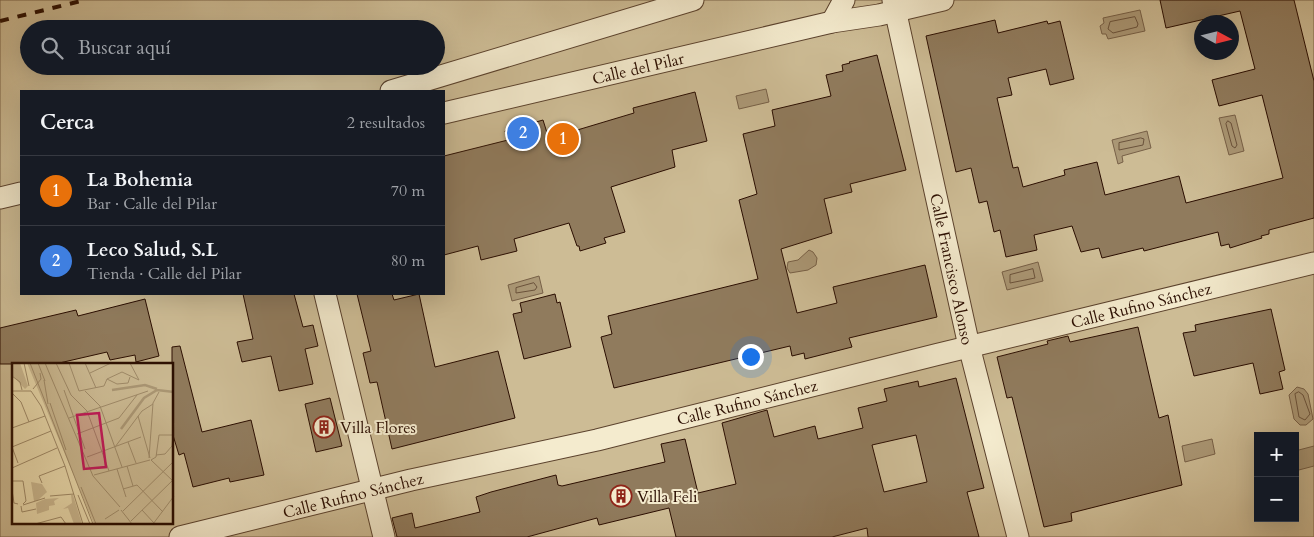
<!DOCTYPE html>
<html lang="es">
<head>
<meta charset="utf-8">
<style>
	:root { --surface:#171b24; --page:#242831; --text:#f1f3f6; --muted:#9ea1a6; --line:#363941; --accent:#ea580c }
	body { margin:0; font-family:Cardo,serif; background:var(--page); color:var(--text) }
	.controls { position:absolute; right:15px; bottom:15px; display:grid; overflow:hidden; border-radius:0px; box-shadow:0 5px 20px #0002 }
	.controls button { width:45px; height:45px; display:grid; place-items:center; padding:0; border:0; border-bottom:1px solid var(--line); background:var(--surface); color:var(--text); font:25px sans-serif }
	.compass { position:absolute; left:1194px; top:15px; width:45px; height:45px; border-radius:50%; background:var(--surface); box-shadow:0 5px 20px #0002; rotate:97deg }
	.you { position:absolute; left:750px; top:356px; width:18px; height:18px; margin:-12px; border:4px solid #fff; border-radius:50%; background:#1a73e8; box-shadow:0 0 0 8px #1a73e833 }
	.badge { display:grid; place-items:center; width:32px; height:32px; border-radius:50%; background:var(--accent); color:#fff; font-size:16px; font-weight:700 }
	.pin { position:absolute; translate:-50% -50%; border:2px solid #fff; box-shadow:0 1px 5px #0006 }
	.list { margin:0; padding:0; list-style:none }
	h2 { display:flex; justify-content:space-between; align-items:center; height:65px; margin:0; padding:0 20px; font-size:21px }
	h2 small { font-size:16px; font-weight:400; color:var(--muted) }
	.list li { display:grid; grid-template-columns:32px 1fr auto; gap:15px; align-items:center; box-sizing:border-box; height:70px; padding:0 20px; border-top:1px solid var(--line) }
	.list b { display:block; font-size:19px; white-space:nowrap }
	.list p { margin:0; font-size:16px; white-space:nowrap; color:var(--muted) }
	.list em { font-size:16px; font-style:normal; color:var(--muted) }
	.icon { flex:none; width:28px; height:28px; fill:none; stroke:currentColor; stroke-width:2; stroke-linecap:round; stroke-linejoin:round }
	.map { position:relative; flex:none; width:1314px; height:537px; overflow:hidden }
	.search { position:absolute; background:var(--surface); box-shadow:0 5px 20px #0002; left:20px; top:20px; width:425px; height:55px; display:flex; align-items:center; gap:12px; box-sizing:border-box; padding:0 18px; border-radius:28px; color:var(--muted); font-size:19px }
	.panel { position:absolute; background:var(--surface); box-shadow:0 5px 20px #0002; left:20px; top:90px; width:425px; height:205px; border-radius:0px }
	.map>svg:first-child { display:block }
	.green { fill:#cdbc95; stroke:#7c644a; fill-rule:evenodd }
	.water { fill:#ab9876; stroke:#776047 }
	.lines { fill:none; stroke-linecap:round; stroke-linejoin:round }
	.shore { stroke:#6a523b; stroke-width:1 }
	.building { fill:#907b5d; stroke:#2a0d00; fill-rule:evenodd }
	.street-casing { stroke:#5b422d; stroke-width:23 }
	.street { stroke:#f4ebce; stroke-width:21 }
	.rail { stroke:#2a0d00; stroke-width:4; stroke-dasharray:9 9; stroke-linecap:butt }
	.labels { text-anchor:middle; stroke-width:4; stroke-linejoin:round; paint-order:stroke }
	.street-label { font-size:16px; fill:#2a0d00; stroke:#f4ebce }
	.poi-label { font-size:16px; fill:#2a0d00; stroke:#f4ebce; text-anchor:start }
	.inset-river { fill:none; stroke:#ab9876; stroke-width:2.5 }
	.inset-road { fill:none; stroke:#a08c6b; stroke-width:1 }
	.view { fill:#c2185b; fill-opacity:0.15; stroke:#c2185b; stroke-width:2.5 }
	.inset-edge { fill:none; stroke:#2a0d00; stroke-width:2.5 }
</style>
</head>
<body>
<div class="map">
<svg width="1314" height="537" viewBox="0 0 1314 537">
	<rect width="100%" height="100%" fill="#eee0b3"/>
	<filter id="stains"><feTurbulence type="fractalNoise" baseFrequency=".004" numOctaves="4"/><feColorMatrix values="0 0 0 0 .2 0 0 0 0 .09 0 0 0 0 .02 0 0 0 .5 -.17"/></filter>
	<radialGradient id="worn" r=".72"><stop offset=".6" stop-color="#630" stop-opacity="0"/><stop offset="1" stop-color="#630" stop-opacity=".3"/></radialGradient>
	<path class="green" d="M0,0h1314v537h-1314zM1202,22h30v30h-30zM29,29h407v37h-407zM21,91h423v203h-423zM14,364h158v159h-158zM1258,436h37v82h-37z"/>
	<g class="water">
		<polygon points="1140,10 1145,31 1108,39 1106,34 1102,34 1100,26 1104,23 1103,18"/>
		<polygon points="766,89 769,102 739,109 736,96"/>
		<polygon points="1235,115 1244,151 1229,155 1219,118"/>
		<polygon points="1147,131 1151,148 1122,156 1123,162 1118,164 1112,140"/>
		<polygon points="809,250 813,252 817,258 816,265 808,270 790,273 787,268 788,262 798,260"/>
		<polygon points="1038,262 1043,281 1007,290 1002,272"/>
		<polygon points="539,276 543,293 512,301 508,285"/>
		<polygon points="1297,387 1304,389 1308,394 1313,419 1306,425 1300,425 1294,419 1289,395"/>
		<polygon points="1212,439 1215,454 1185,462 1182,446"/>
		<polygon points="1314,446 1314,466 1295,471 1295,451"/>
	</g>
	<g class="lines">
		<g class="shore">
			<polygon points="1135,17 1138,24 1137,27 1113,33 1108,29 1110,22"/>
			<polygon points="1228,121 1231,123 1237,145 1235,148 1232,146 1226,124"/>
			<polygon points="1141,138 1144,139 1143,145 1119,150 1119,143"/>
			<polygon points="1033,269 1035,278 1010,283 1010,275"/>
			<polygon points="534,283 537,287 535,290 516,293 516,288"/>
			<polygon points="1299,392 1303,395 1310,414 1305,420 1299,417 1295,394"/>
		</g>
	</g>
	<g class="building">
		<polygon points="1160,0 1294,0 1314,81 1314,218 1269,230 1269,234 1261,236 1262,238 1230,248 1229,244 1221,246 1218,232 1144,251 1143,248 1102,258 1099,248 1081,252 1072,226 1034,235 1037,250 1006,257 1000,230 994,232 987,201 979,203 971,168 956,172 926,36 995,20 998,33 1047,21 1048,24 1060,21 1074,79 1050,85 1046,69 1008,78 1012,95 997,98 1013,168 1018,167 1023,187 1065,175 1064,170 1097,162 1105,195 1179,176 1186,203 1283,178 1262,95 1219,106 1212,80 1255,69 1240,11 1166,28"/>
		<polygon points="877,55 906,170 850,184 852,192 824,199 832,233 781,249 797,313 837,303 833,287 925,265 937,317 849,338 852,347 805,359 804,353 792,356 790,346 614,388 601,337 612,334 608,316 758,279 739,200 757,194 743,134 775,126 772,110 831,96 826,75 843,71 842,65 850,63 849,62"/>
		<polygon points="695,92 707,141 672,150 675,167 611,187 625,232 604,238 606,243 580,251 579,246 577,246 569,223 514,239 517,251 481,260 478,246 444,255 444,156 508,140 505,131 543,120 548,136 574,128 574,131 634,113 633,108"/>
		<polygon points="243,294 294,294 303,327 313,325 318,346 305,349 313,384 279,391 271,356 242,362 237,342 253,339"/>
		<polygon points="357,294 392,294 394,300 419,294 435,367 498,351 515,418 392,449 377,382 370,383 363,353 371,351"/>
		<polygon points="555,294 557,303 560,302 571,347 524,359 513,314 522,312 520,303"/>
		<polygon points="145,299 159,356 136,362 135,355 110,360 107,352 55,364 0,364 0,328 76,310 78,316"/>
		<polygon points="1271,309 1285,370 1279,372 1283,389 1260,394 1253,363 1194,376 1183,333 1196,331 1195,325"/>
		<polygon points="1138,327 1159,418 1168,415 1182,485 1071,513 1072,521 1044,527 1012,397 1007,398 997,357 1048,344 1047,341 1068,336 1070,342"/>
		<polygon points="180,346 202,432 251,420 264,475 230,482 229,478 193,487 184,453 179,455 172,432 172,347"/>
		<path d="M956,378l28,110 -17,4 12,45h-111l-1,-9 -35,9h-156l-7,-29 -70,17 -2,-7 -70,19h-130l-5,-19 20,-5 3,15 65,-16 -4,-15 15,-5 65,-17 2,10 4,1 103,-24 -4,-18 24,-5 13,54 38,-9 -14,-61 45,-13 7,27 41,-11 3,13 45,-11 -5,-20 29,-7 -3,-12 34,-8 1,6zM916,435l11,47 -43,10 -12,-47z"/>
		<polygon points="330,398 342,446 316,452 305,404"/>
	</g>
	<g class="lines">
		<g class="street-casing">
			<g id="street">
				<polyline points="893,0 969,346 1018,537"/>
				<polyline points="832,22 844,0"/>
				<polyline points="391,91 693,0"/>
				<polyline points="444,113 832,22 879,15 943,0"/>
				<polyline points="0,198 21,193"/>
				<polyline points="325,294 384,537"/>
				<polyline points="180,537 411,480 597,440 935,355 1314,263"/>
			</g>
		</g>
		<use href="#street" class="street"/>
		<polyline class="rail" points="0,21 85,0"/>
	</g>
	<defs>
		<g id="building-ring" transform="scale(1.125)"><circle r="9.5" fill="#f4ebce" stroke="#8f2418" stroke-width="1.5"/><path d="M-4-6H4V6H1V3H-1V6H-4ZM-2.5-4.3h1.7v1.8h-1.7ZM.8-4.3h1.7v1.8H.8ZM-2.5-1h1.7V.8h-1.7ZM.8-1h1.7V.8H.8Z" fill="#8f2418"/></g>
	</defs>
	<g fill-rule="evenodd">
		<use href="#building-ring" x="324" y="427"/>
		<use href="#building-ring" x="621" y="496"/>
	</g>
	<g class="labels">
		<g class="street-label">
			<text transform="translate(638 68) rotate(-13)" y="6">Calle del Pilar</text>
			<text transform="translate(952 269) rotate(78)" y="6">Calle Francisco Alonso</text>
			<text transform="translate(1141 305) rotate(-14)" y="6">Calle Rufino Sánchez</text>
			<text transform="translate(747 402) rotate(-14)" y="6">Calle Rufino Sánchez</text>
			<text transform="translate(353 495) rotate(-14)" y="6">Calle Rufino Sánchez</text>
		</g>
		<g class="poi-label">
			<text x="340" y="433">Villa Flores</text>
			<text x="637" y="502">Villa Feli</text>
		</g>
	</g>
	<g transform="translate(12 363)">
		<rect width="161" height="161" fill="#eee0b3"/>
		<path d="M0,0h8l8,23 -3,3 -13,-14zM15,0h146v161h-79zM19,119l11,2 5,8 -10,9h-3zM59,132h2l9,29h-8l-6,-16 -5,1 9,-6zM47,135l-5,3 1,4 -6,1v4l-12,4 -1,-11 9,-4z" fill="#cdbc95"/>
		<path class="inset-river" d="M100,27l33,-5 12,4M109,66l23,-31 13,-8 17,2"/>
		<path class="inset-road" d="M12,0l5,23M18,0l63,161M26,0l7,18M33,0l48,113 27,31M44,0l15,32 16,16 22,60M57,0l10,28 25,-5 3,-7 15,-7 17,8M73,0l11,25M118,0l9,17M78,10l21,-10M0,13l8,6 2,8M95,16l10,5 11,-1 2,-6M32,17l4,24M21,26l8,-10 -1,-6M52,27l21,59M1,28h18M19,28l10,15 24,60 18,58M73,28l15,15 22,61M1,31l8,8 8,20M38,40l16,47M126,53l12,42M57,55l79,-27M0,65l33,-12M65,71l42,-16 18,-23M116,79l8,21M0,84l39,-16M0,84l6,16M103,84l27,-36 11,-7M144,92l9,-1 7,-8 2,-23M75,94l54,-20M137,95l4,-55 6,-11M139,97l5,-3 3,-22h14M139,97l23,22M115,103l6,20M0,105l45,-20M105,106l9,28M82,112l56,-15M0,118h11l3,20 -3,3M30,120l-3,-7 26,-10M69,124l15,37M111,126l14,-4 26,27M0,127l2,13 4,1M66,132l12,29M38,133l24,-2M11,142l22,-7M9,143l1,6 14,-3M109,147l11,14M130,147l12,13M111,148l51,-50M93,156l14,-9M119,158l43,-42M23,161l26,-7 5,7M141,161l21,-28"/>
		<path class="view" d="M87,50l7,54 -22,2 -7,-54z"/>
		<rect width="161" height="161" class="inset-edge"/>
	</g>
	<rect width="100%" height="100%" filter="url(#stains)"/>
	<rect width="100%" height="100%" fill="url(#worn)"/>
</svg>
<div class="controls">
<button>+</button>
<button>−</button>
</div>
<svg class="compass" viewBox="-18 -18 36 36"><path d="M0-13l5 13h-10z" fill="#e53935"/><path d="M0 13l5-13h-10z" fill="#9ea1a6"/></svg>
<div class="you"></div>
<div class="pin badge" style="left:563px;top:139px;background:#e8710a">1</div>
<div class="pin badge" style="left:523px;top:133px;background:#3f7fe0">2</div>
<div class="search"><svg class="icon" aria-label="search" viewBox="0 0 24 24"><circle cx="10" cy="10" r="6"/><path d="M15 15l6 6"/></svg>Buscar aquí</div>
<section class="panel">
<h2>Cerca<small>2 resultados</small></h2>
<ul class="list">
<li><span class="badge" style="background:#e8710a">1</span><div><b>La Bohemia</b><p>Bar · Calle del Pilar</p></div><em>70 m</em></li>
<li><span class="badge" style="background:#3f7fe0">2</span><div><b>Leco Salud, S.L</b><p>Tienda · Calle del Pilar</p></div><em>80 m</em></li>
</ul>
</section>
</div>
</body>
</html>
